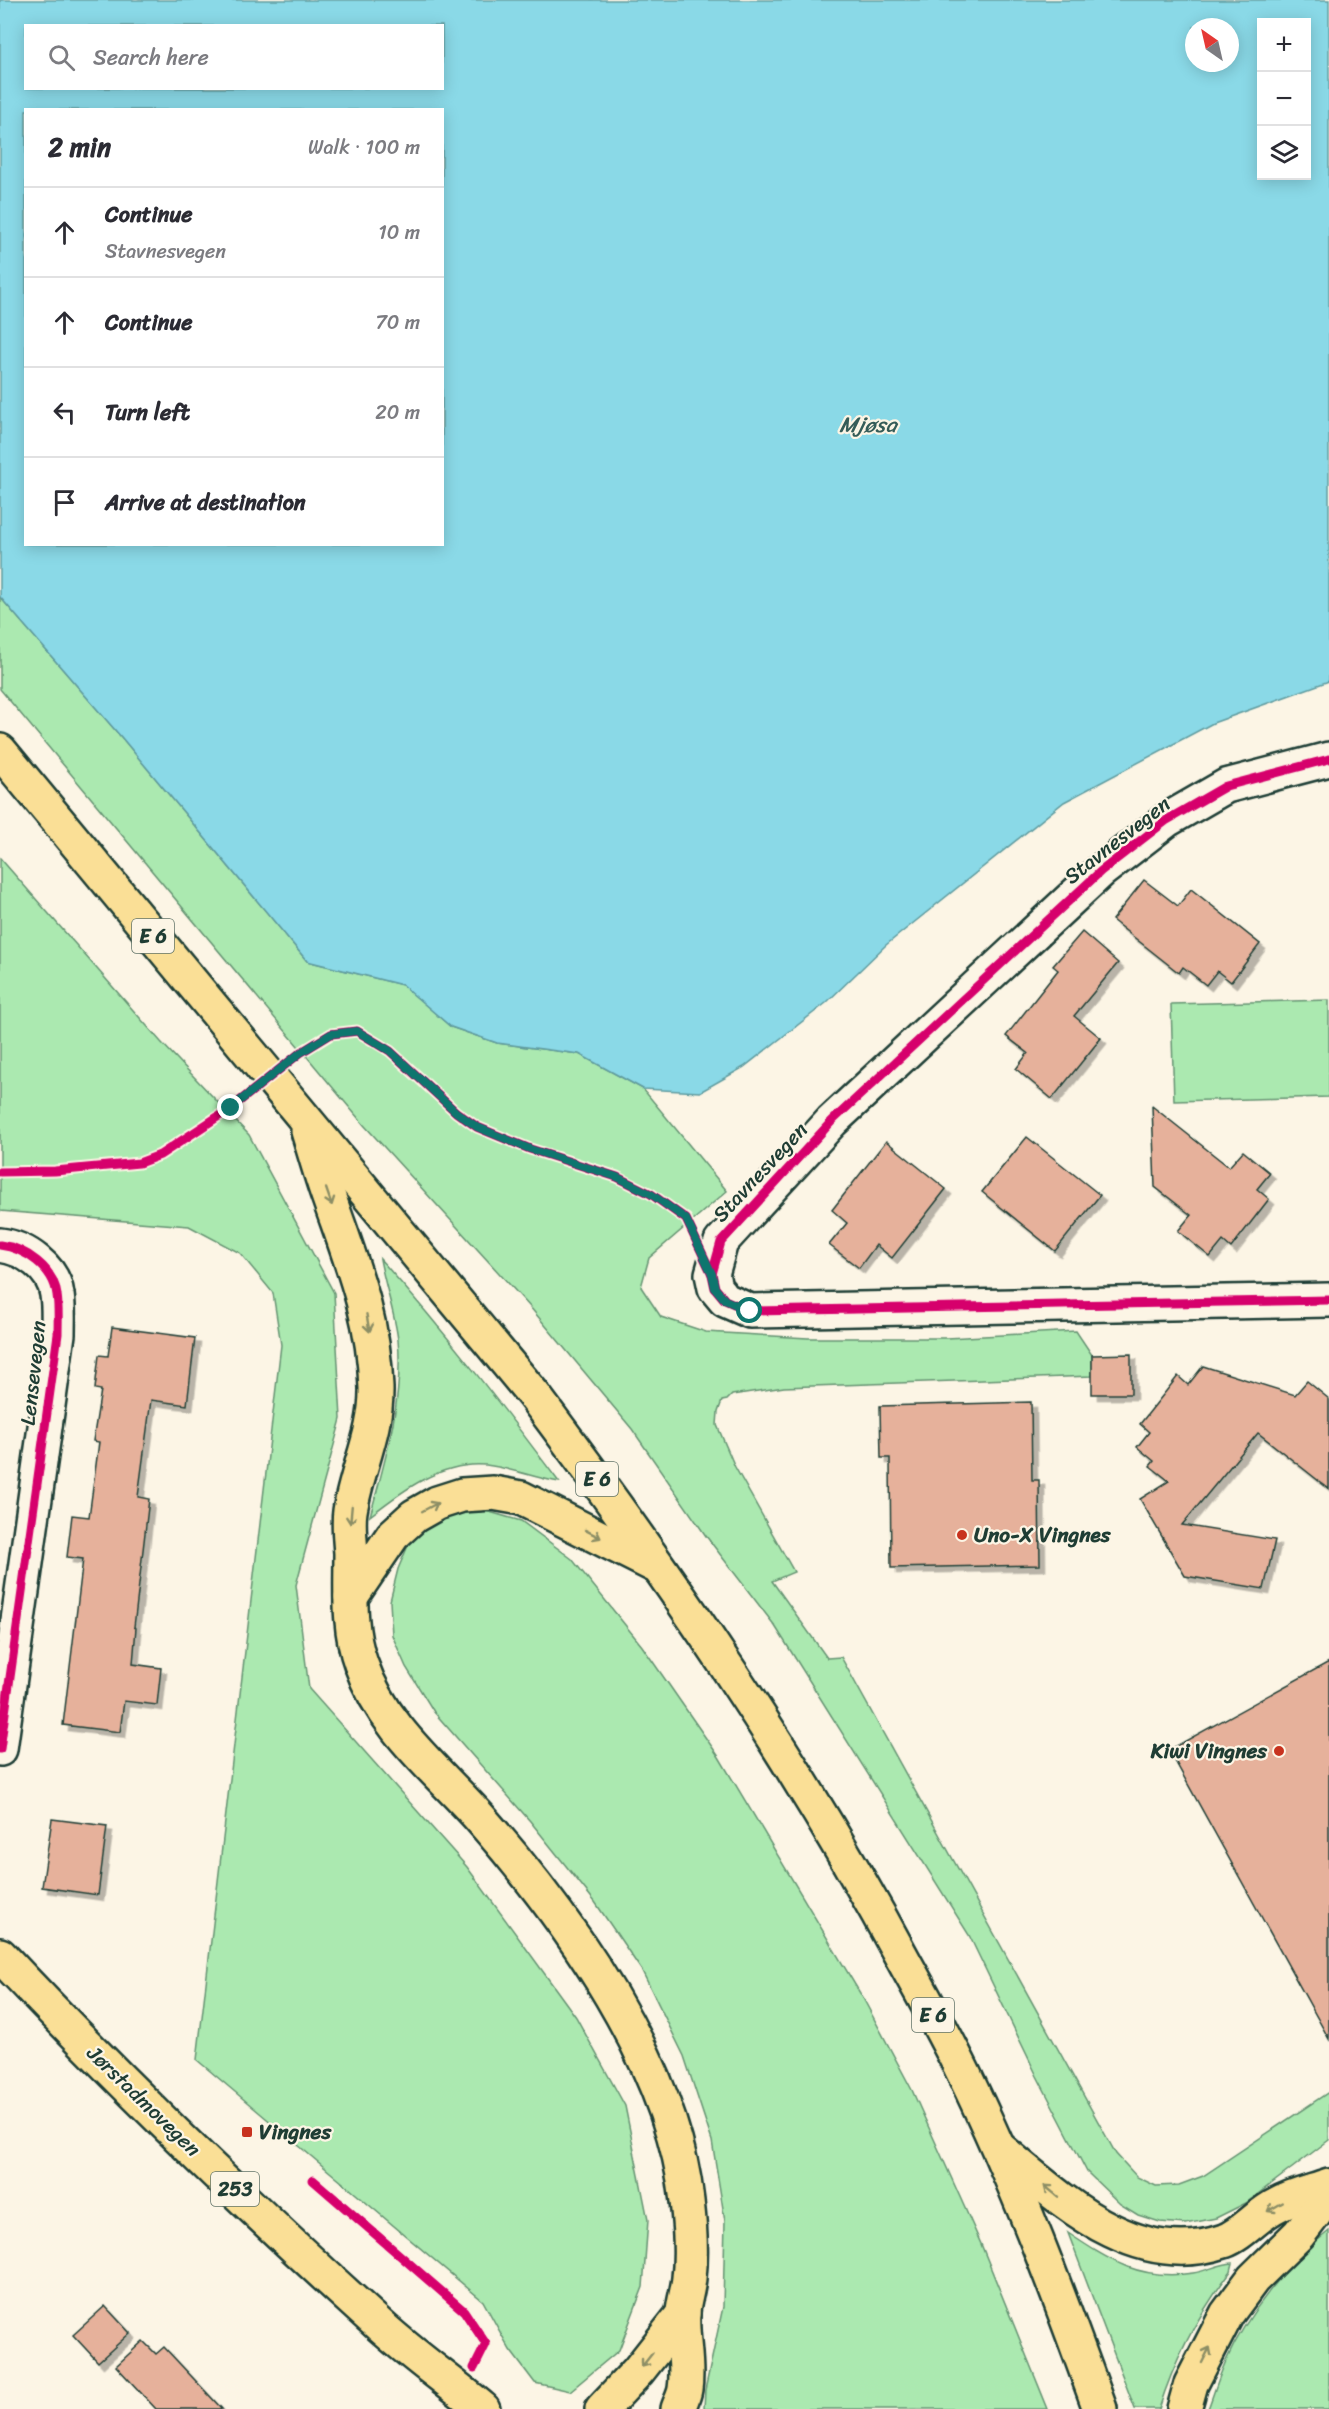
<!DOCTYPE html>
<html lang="en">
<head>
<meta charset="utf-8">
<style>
	:root { --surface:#fff; --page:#f2f2f3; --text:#2b2b33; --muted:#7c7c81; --line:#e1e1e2 }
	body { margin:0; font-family:Sriracha,sans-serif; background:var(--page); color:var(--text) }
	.controls { position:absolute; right:18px; top:18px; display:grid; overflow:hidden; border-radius:0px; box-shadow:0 3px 15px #0003 }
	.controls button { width:54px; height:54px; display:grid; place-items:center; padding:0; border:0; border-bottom:2px solid var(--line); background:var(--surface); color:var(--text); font:30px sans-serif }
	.compass { position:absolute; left:1185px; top:18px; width:54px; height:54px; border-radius:50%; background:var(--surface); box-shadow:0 3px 15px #0003; rotate:326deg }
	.stop { position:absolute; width:18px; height:18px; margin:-14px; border:4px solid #0f766e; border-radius:50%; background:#fff }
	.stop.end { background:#0f766e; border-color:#fff; box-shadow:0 2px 6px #0008 }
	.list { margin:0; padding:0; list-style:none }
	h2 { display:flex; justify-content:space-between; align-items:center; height:78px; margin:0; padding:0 24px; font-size:26px }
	h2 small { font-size:20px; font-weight:400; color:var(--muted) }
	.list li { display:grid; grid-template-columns:39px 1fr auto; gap:18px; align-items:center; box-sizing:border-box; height:90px; padding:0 24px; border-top:2px solid var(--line) }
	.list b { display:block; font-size:22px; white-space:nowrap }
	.list p { margin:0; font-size:20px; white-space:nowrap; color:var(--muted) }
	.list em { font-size:20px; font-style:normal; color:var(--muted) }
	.icon { flex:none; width:33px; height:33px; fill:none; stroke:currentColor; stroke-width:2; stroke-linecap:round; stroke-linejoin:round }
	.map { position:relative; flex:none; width:1329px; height:2409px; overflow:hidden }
	.search { position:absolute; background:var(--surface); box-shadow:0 3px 15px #0003; left:24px; top:24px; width:420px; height:66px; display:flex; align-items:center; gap:15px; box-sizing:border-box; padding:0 21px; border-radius:0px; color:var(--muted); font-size:22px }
	.panel { position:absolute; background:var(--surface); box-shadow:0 3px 15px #0003; left:24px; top:108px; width:420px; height:438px; border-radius:0px }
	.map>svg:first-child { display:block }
	.green { fill:#abe9b0; stroke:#659372; stroke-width:1.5 }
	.water { fill:#8ad9e7; stroke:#5f9b9f; stroke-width:1.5; fill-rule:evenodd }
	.building { fill:#e6b19b; stroke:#1f3d34; stroke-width:1.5; filter:url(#shadow) }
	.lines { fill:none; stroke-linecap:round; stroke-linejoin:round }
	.street-casing { stroke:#1f3d34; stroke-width:38 }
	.primary-casing { stroke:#1f3d34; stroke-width:38 }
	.highway-casing { stroke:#1f3d34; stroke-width:38 }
	.street { stroke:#fcf5e5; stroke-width:33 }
	.primary { stroke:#fadf96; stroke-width:33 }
	.highway { stroke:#fadf96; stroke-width:33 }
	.cycleway-casing { stroke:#fcf5e5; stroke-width:13 }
	.cycleway { stroke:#d6006c; stroke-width:9 }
	.oneway { stroke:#8c8e65 }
	.route { stroke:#0f766e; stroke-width:8 }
	.poi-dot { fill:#c8321e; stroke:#fcf5e5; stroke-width:2 }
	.labels { text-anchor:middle; stroke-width:4.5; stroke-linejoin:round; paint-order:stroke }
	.shield { fill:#fcf5e5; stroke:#617469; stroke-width:1.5 }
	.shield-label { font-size:20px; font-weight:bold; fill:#1f3d34 }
	.street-label { font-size:21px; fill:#1f3d34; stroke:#fcf5e5 }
	.poi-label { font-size:21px; font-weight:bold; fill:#1f3d34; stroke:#fcf5e5; text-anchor:start }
	.water-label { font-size:22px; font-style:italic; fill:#345c58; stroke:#fcf5e5 }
</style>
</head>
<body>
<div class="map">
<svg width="1329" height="2409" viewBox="0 0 1329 2409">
	<defs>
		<filter id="shadow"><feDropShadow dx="5.5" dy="5.5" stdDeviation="0" flood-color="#0004"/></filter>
	</defs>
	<rect width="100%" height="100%" fill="#fcf5e5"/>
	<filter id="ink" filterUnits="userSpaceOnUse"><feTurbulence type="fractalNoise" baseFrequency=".0167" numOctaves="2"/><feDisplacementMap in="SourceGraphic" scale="12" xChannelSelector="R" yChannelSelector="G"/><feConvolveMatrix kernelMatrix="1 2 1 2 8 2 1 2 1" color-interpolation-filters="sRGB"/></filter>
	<g filter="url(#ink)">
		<g class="green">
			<polygon points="0,597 122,738 307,961 403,985 451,1027 497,1043 579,1054 643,1089 727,1191 649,1258 641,1287 661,1317 706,1332 808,1338 947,1338 1076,1331 1092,1355 1092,1376 784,1387 732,1395 727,1400 722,1401 718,1412 717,1425 735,1467 794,1572 772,1581 827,1658 841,1657 1116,2154 1137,2177 1156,2186 1179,2185 1203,2176 1329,2092 1329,2140 1246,2203 1216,2218 1186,2224 1160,2222 1138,2215 1120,2204 1087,2172 1037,2076 969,1935 775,1626 706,1536 632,1429 530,1307 364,1125 0,689"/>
			<polygon points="0,858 161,1042 249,1135 334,1293 341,1419 296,1585 309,1689 467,1867 576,2017 625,2106 648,2220 643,2287 619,2350 570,2391 535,2383 510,2350 483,2301 197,2060 281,1345 273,1293 240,1253 189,1226 0,1211"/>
			<polygon points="1329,1000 1329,1097 1174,1101 1171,1004"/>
			<path d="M380,1259c64,71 122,147 179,223 -25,-4 -48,-14 -73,-17 -44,-4 -83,25 -116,51 15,-55 34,-118 28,-176 -3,-26 -13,-54 -18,-81z"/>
			<polygon points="486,1511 521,1521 572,1559 642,1646 719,1757 863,1998 912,2090 981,2244 1048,2409 704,2409 705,2390 723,2307 725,2221 712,2141 684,2056 642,1971 595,1902 530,1821 434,1712 406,1667 392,1635 390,1601 398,1569 410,1541 433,1522 459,1512"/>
			<path d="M1329,2231v178h-121c6,-16 11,-33 18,-48 20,-45 63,-100 103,-130z"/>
			<path d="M1068,2233c42,28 72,48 125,40 14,-2 26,-9 40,-10l-2,8c-32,42 -56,87 -72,138h-24z"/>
		</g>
		<path class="water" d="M0,0h1329v681l-116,42 -149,79 -178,143 -60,58 -82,64 -44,25 -57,-3 -64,-35 -82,-11 -46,-16 -49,-42 -95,-24 -185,-223 -122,-141zM1262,22h44v154h-44zM26,26h416v62h-416zM1194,27h36v36h-36zM26,110h416v434h-416z"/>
		<g class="building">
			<polygon points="1144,880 1178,906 1191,889 1260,944 1231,982 1217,971 1206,985 1183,967 1179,973 1112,920"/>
			<polygon points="1082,932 1118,963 1074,1016 1101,1038 1052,1099 1016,1069 1028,1053 1006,1036 1058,970 1053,966"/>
			<polygon points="1152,1106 1229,1167 1243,1151 1270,1173 1257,1189 1269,1199 1231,1248 1223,1241 1210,1257 1178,1231 1191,1215 1155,1187"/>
			<polygon points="1027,1137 1100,1195 1055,1251 982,1192"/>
			<polygon points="886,1141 946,1189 892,1258 876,1245 859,1268 829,1245 847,1223 832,1210"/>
			<polygon points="112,1327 195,1338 187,1405 151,1400 138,1497 149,1499 134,1627 136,1628 133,1664 161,1668 157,1705 124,1701 120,1732 63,1725 83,1559 67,1557 72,1515 89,1517 99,1442 93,1441 101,1390 95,1389 99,1355 108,1356"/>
			<polygon points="1131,1354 1131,1394 1092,1394 1092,1355"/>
			<polygon points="1203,1366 1295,1395 1307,1381 1329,1399 1329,1489 1258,1433 1182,1525 1275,1540 1264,1589 1185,1576 1140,1499 1169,1481 1150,1466 1154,1461 1137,1447 1149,1432 1140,1424 1178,1376 1188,1385"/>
			<polygon points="1031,1402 1032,1480 1039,1480 1040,1565 891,1568 890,1458 881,1458 880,1406"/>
			<polygon points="1329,1662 1329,2039 1169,1750"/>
			<polygon points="52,1819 107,1826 98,1895 42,1887"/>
			<polygon points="105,2306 130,2333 98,2362 73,2335"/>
			<polygon points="143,2341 156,2354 164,2347 222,2409 156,2409 116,2366"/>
		</g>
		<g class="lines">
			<g class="street-casing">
				<g id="street">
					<polyline points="1329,759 1226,786 1167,820 1101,871 832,1121 721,1242 712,1274 715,1288 725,1300 750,1311 1329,1300"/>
					<path d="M0,1245c25,3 54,23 57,50 2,13 1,26 1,39l-58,415"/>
				</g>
			</g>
			<g class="primary-casing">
				<path id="primary" d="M0,1955c119,127 245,248 374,365 34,32 73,59 109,89"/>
			</g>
			<g class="highway-casing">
				<g id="highway">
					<path d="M0,751l533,643c136,181 265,369 372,569 20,36 40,72 58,109 53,109 96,223 137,337"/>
					<path d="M308,1131c7,23 13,45 21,67 23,66 45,119 47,190 1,43 -19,81 -26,123 -2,13 0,28 1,42 0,37 -3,76 10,111 22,64 75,105 119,154 89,102 192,245 207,383 3,25 5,51 2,77 -1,11 -5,23 -6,34 -2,25 6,52 2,77 -1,7 -5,14 -7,20"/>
					<polyline points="351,1597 393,1535 414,1516 437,1503 462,1495 493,1493 521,1498 654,1565"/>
					<path d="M1001,2150c62,51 135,121 223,91 19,-7 34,-27 53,-36 16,-9 35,-13 52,-19"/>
					<polyline points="602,2409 638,2371 683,2314"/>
					<polyline points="1184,2409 1191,2384 1227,2314 1253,2279 1299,2234 1329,2195"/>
				</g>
			</g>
			<use href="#street" class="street"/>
			<use href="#primary" class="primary"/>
			<use href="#highway" class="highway"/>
			<g class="cycleway-casing">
				<g id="cycleway">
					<polyline points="1329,759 1226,786 1167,820 1101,871 832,1121 721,1242 712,1274 715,1288 725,1300 750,1311 1329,1300"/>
					<polyline points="0,1172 55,1171 139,1163 160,1155 231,1108 300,1053 331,1034 357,1031 390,1051 456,1112 477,1127 530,1149 617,1177 651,1194 686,1219 712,1274"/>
					<path d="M0,1245c25,3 54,23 57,50 2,13 1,26 1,39l-58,415"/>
					<polyline points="313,2180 464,2311 486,2344 474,2368"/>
				</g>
			</g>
			<use href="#cycleway" class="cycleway"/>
		</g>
		<defs><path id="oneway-shaft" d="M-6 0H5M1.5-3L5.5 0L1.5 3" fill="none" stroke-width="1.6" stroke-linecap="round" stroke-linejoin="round" transform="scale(1.5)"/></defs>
		<g class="oneway">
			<use href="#oneway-shaft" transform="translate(329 1197) rotate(71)"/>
			<use href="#oneway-shaft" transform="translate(368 1323) rotate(80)"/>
			<use href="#oneway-shaft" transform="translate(430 1507) rotate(-28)"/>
			<use href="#oneway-shaft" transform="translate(351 1515) rotate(95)"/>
			<use href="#oneway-shaft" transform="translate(593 1534) rotate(27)"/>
			<use href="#oneway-shaft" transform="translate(1051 2191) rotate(-141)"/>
			<use href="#oneway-shaft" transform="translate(1275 2207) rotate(150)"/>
			<use href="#oneway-shaft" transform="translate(1206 2355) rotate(-63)"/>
			<use href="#oneway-shaft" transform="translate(647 2360) rotate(128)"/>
		</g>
	</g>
	<g class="lines" filter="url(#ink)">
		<polyline class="route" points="231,1108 300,1053 331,1034 357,1031 390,1051 456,1112 477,1127 530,1149 617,1177 651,1194 686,1219 712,1274 715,1288 725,1300 750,1311"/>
	</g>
	<g class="poi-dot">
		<circle cx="962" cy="1535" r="6"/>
		<circle cx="1279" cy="1751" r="6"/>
		<rect x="241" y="2126" width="12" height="12" rx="3"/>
	</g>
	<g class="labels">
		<g class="shield">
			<rect x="132" y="919" width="42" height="34" rx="4.5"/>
			<rect x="576" y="1462" width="42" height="34" rx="4.5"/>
			<rect x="912" y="1998" width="42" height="34" rx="4.5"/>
			<rect x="211" y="2172" width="48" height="34" rx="4.5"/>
		</g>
		<g class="shield-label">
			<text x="153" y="943">E 6</text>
			<text x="597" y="1486">E 6</text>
			<text x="933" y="2022">E 6</text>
			<text x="235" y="2196">253</text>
		</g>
		<g class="street-label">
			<text transform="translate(1117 840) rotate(-38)" y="7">Stavnesvegen</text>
			<text transform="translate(760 1172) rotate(-47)" y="7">Stavnesvegen</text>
			<text transform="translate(33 1373) rotate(-84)" y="7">Lensevegen</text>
			<text transform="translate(144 2101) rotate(44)" y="7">Jørstadmovegen</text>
		</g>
		<g class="poi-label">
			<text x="974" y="1542">Uno-X Vingnes</text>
			<text x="1267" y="1758" text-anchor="end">Kiwi Vingnes</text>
			<text x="259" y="2139">Vingnes</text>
		</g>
		<g class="water-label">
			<text x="868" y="432">Mjøsa</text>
		</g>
	</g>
</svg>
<div class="controls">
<button>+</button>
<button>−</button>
<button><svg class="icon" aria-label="layers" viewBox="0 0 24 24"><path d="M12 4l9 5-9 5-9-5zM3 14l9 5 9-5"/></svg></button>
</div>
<svg class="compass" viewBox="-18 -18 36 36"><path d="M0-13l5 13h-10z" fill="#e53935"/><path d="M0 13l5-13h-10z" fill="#7c7c81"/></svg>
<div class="stop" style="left:750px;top:1311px"></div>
<div class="stop end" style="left:231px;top:1108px"></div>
<div class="search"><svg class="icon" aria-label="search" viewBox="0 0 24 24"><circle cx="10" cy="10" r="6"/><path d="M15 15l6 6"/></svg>Search here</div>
<section class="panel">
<h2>2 min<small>Walk · 100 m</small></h2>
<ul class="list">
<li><svg class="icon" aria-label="ahead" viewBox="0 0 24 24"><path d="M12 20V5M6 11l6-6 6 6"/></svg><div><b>Continue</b><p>Stavnesvegen</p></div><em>10 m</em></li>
<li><svg class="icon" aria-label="ahead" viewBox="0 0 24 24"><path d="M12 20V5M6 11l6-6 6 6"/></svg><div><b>Continue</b></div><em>70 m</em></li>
<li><svg class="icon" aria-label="left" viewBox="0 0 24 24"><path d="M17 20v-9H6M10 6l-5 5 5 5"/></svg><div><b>Turn left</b></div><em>20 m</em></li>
<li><svg class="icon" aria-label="arrive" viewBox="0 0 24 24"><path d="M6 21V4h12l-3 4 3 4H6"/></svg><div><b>Arrive at destination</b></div></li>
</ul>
</section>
</div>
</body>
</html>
